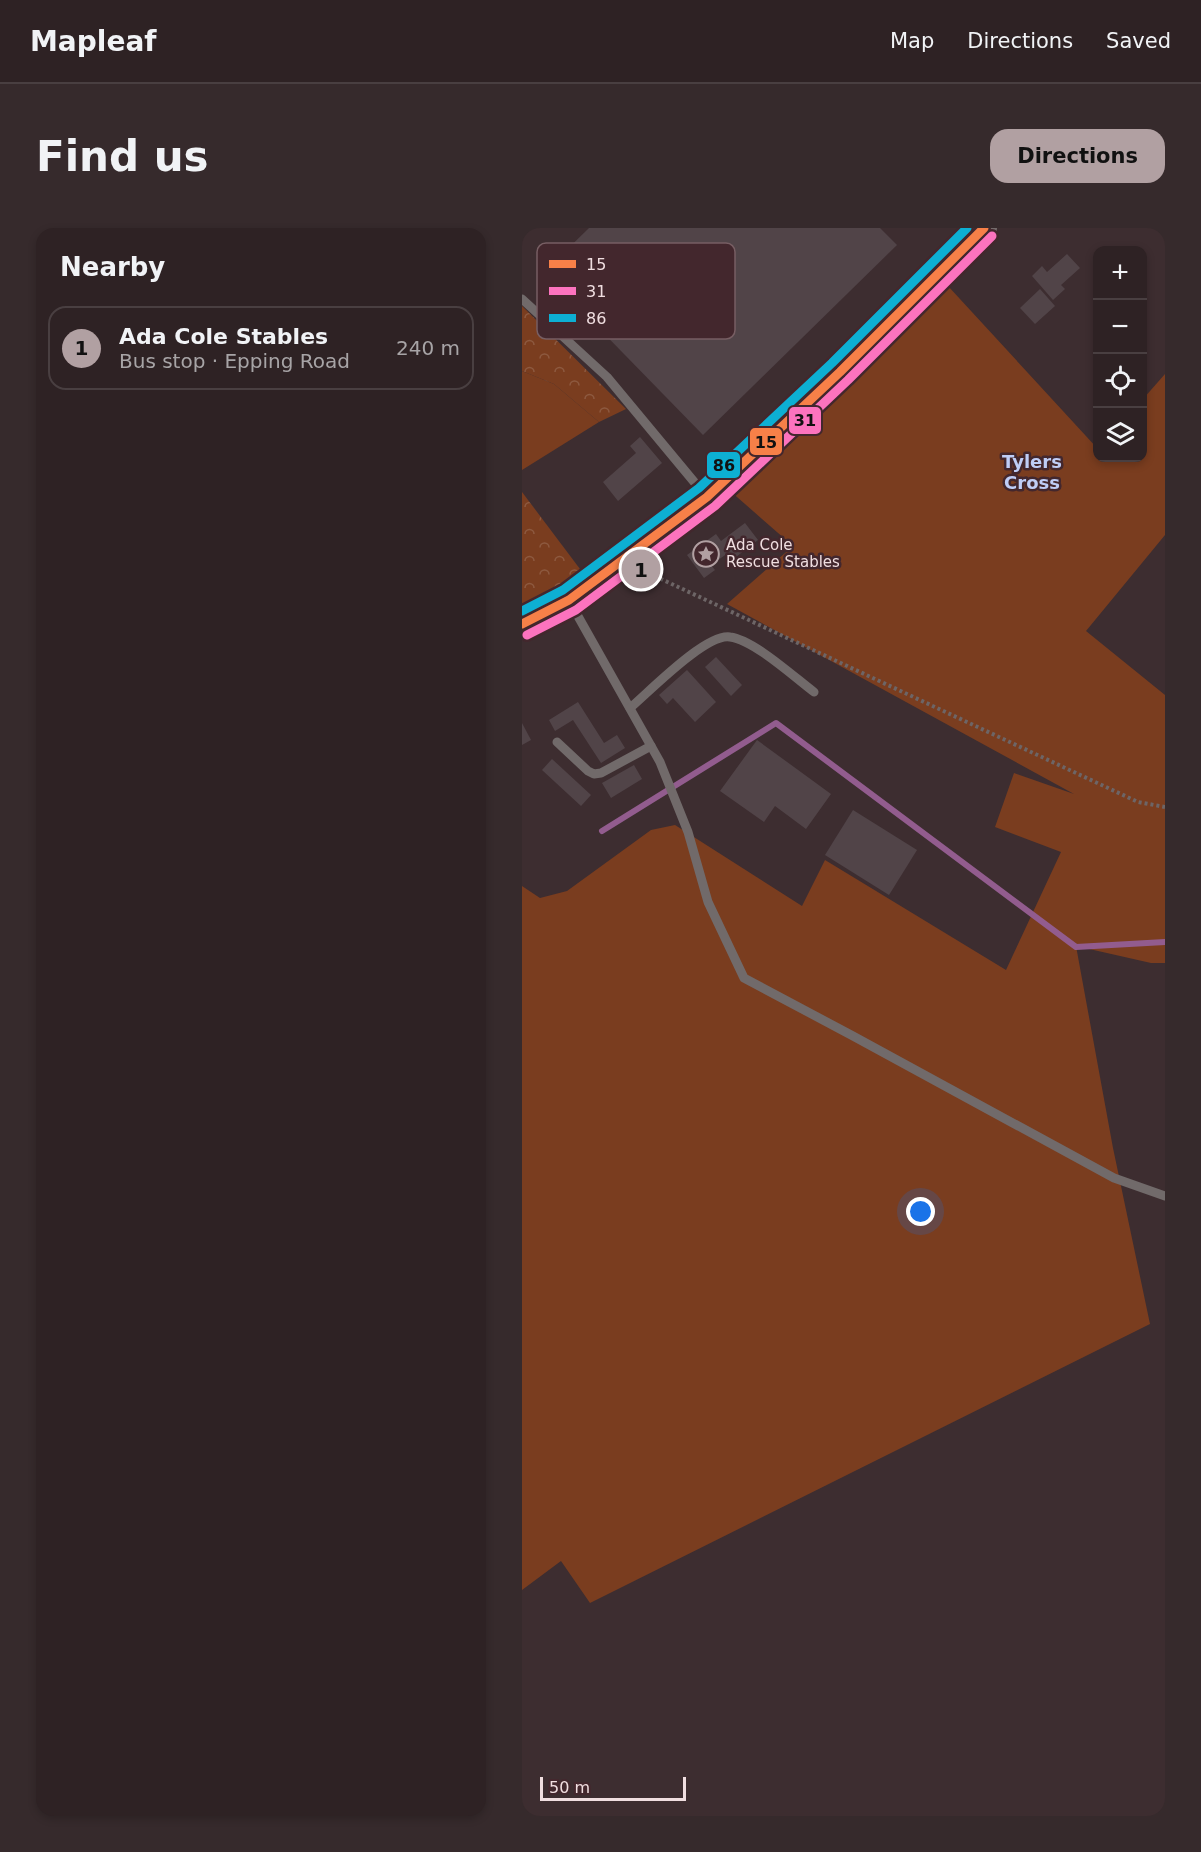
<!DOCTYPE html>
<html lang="en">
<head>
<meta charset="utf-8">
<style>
	:root { --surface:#2e2224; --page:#362a2c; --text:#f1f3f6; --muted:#a7a4a6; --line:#493f41; --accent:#b1a0a2 }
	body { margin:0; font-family:"DejaVu Sans",sans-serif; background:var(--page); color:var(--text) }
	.controls { position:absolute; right:18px; top:18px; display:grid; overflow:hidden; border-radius:12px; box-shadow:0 3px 9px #0003 }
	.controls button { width:54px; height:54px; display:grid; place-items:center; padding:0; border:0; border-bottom:2px solid var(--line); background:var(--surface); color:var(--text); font:30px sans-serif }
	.scale { position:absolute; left:18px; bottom:15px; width:146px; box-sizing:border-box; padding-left:6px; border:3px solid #f0dee0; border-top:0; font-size:16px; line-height:21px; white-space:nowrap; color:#f0dee0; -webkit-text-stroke:4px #43272d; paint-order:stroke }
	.you { position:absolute; left:399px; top:984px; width:21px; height:21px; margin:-15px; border:4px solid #fff; border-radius:50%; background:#1a73e8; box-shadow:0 0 0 9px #1a73e833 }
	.badge { display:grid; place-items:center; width:39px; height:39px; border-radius:50%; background:var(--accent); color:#111; font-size:20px; font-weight:700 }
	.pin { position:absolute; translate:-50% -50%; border:3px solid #fff; box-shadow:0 2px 6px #0006 }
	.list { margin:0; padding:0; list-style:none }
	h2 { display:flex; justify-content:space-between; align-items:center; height:78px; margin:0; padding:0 24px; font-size:26px }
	h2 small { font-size:20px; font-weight:400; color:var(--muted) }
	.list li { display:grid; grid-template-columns:39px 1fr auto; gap:18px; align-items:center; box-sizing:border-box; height:84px; margin:0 12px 12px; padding:0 12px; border:2px solid var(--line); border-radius:18px }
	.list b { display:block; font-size:22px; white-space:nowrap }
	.list p { margin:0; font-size:20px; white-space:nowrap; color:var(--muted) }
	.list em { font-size:20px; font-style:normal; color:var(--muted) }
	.icon { flex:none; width:33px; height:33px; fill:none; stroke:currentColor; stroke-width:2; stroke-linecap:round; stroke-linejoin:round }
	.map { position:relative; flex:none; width:643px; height:1588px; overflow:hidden; border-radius:18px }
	header { display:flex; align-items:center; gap:36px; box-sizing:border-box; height:84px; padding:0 30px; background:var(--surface); border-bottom:2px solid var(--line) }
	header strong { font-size:28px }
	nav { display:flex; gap:33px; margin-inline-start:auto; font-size:21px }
	.intro { display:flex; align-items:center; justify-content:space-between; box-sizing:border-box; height:144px; padding:0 36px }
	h1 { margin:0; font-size:42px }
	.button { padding:15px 27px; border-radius:18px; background:var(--accent); color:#111; font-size:21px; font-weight:700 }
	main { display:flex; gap:36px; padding:0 36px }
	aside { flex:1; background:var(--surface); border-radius:18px; box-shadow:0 3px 9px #0003 }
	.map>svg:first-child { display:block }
	.green { fill:#7a3d1f }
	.forest { fill:url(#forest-crowns) }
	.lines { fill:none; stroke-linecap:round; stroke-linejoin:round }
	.stream { stroke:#925c8e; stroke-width:6 }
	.building { fill:#514448 }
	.path { stroke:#6d6566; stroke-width:4; stroke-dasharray:3 3; stroke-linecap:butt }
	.service { stroke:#716a6a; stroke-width:9 }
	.secondary { stroke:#756c6c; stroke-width:26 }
	.bus-1-casing { stroke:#43272d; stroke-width:14 }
	.bus-2-casing { stroke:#43272d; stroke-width:14 }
	.bus-3-casing { stroke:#43272d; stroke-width:14 }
	.bus-1 { stroke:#f78048; stroke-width:9 }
	.bus-2 { stroke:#fc73be; stroke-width:9 }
	.bus-3 { stroke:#0dafd3; stroke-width:9 }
	.labels { text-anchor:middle; stroke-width:5; stroke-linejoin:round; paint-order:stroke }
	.poi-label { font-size:15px; fill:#f0dee0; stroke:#43272d; text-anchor:start }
	.quarter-label { font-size:18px; font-weight:bold; fill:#bfcdf6; stroke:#43272d }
	.key { fill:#43272d; stroke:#775e63; stroke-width:1.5 }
	.key-label { font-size:16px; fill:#f0dee0 }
	.line-badge { stroke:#43272d; stroke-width:2 }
	.pale-badge-label { font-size:16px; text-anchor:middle; font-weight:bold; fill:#111 }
</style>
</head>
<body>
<header>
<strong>Mapleaf</strong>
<nav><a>Map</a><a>Directions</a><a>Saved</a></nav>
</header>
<div class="intro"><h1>Find us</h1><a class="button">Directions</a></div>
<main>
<aside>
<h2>Nearby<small></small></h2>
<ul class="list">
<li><span class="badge">1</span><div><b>Ada Cole Stables</b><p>Bus stop · Epping Road</p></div><em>240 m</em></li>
</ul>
</aside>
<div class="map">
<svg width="643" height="1588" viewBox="0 0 643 1588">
	<defs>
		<pattern id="forest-crowns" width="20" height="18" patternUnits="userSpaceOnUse" patternTransform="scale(1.5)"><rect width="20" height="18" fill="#7a3d1f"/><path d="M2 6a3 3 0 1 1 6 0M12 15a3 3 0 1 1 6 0" fill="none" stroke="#8d593f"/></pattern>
	</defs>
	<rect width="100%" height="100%" fill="#3d2d30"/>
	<g class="green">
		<polygon points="426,58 575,220 576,230 620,230 621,171 643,146 643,307 564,403 643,467 643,735 629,735 554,718 591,920 628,1096 68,1375 39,1333 0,1362 0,658 18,670 45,663 129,602 153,597 280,678 303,632 484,742 539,624 473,599 492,545 552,566 205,376 271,318 199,255 318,144"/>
		<polygon points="0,143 32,156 77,194 0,242"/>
	</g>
	<g class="forest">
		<polygon points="0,78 104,181 77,194 32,156 0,143"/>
		<polygon points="0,264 64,349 0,378"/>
	</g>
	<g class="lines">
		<polyline class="stream" points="80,603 254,495 554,719 643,714"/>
	</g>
	<g class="building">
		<polygon points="67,0 358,0 375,17 181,207 22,44"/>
		<polygon points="545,26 558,40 539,57 543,61 531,72 510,48 520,38 525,44"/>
		<polygon points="518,61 533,78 513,96 498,80"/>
		<polygon points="118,209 140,235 96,273 81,254 114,225 108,218"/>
		<polygon points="223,295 236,312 210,332 206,325 189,337 193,342 182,350 165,327 194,306 199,313"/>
		<polygon points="194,429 220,457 209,468 183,439"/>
		<polygon points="165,442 194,474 173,494 151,470 145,476 137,467"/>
		<polygon points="56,474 82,515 95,507 103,520 79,535 51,492 33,503 27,492"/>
		<polygon points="0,495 9,512 0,517"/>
		<polygon points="235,512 309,566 284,601 253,578 242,594 198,563"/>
		<polygon points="30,531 69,567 59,578 20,542"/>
		<polygon points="112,537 120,551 89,570 80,555"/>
		<polygon points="331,582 395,622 367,667 303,627"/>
	</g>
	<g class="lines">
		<polyline class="path" points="122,343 616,574 643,579"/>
		<g class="service">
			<polyline points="0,71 85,149 183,267"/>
			<polyline points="48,374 138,534 166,604 186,674 222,750 331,808 592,950 643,968"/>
			<path d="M108,480c19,-16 76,-75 100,-71 24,3 64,40 84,55"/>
			<polyline points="35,514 66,543 72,546 79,545 129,518"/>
		</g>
		<polyline class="secondary" points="0,396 47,372 101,333 185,269 318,144 462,0"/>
		<g class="bus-1-casing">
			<polyline id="bus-1" points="0,396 47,372 185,269 318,144 462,0"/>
		</g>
		<g class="bus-2-casing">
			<polyline id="bus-2" points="5,407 54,382 193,278 326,152 470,8"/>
		</g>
		<g class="bus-3-casing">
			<polyline id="bus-3" points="0,383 41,362 177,260 310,135 445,0"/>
		</g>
		<use href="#bus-1" class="bus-1"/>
		<use href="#bus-2" class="bus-2"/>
		<use href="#bus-3" class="bus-3"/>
	</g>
	<defs>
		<g id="sight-ring" transform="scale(1.35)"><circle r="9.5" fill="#43272d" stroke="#b1a0a2" stroke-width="1.5"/><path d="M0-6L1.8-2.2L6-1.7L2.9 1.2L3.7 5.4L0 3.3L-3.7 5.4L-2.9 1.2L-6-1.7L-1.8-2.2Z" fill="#b1a0a2"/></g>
	</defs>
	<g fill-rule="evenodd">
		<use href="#sight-ring" x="184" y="326"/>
	</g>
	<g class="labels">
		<g class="poi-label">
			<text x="204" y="322">Ada Cole<tspan x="204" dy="17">Rescue Stables</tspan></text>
		</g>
		<g class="quarter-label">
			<text x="510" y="240">Tylers<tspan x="510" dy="21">Cross</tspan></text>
		</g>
	</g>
	<rect x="15" y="15" width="198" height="96" rx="9" class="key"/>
	<rect x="27" y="32" width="27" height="8" fill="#f78048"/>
	<rect x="27" y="59" width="27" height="8" fill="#fc73be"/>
	<rect x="27" y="86" width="27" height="8" fill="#0dafd3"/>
	<g class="key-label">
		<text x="64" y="42">15</text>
		<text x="64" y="69">31</text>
		<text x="64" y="96">86</text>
	</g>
	<g class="line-badge">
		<rect x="266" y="178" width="34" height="29" rx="6" fill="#fc73be"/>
		<rect x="227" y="199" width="34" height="29" rx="6" fill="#f78048"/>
		<rect x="184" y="223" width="35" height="28" rx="6" fill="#0dafd3"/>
	</g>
	<g class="pale-badge-label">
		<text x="283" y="198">31</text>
		<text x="244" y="220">15</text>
		<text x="202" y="243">86</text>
	</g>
</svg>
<div class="controls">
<button>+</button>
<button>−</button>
<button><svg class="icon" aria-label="locate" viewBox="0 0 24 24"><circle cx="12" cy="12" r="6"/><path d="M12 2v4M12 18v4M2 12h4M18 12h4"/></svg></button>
<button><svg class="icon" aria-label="layers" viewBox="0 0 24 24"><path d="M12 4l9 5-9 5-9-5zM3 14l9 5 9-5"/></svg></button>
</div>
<div class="scale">50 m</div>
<div class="you"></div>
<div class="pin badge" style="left:119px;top:341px">1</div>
</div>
</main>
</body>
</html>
